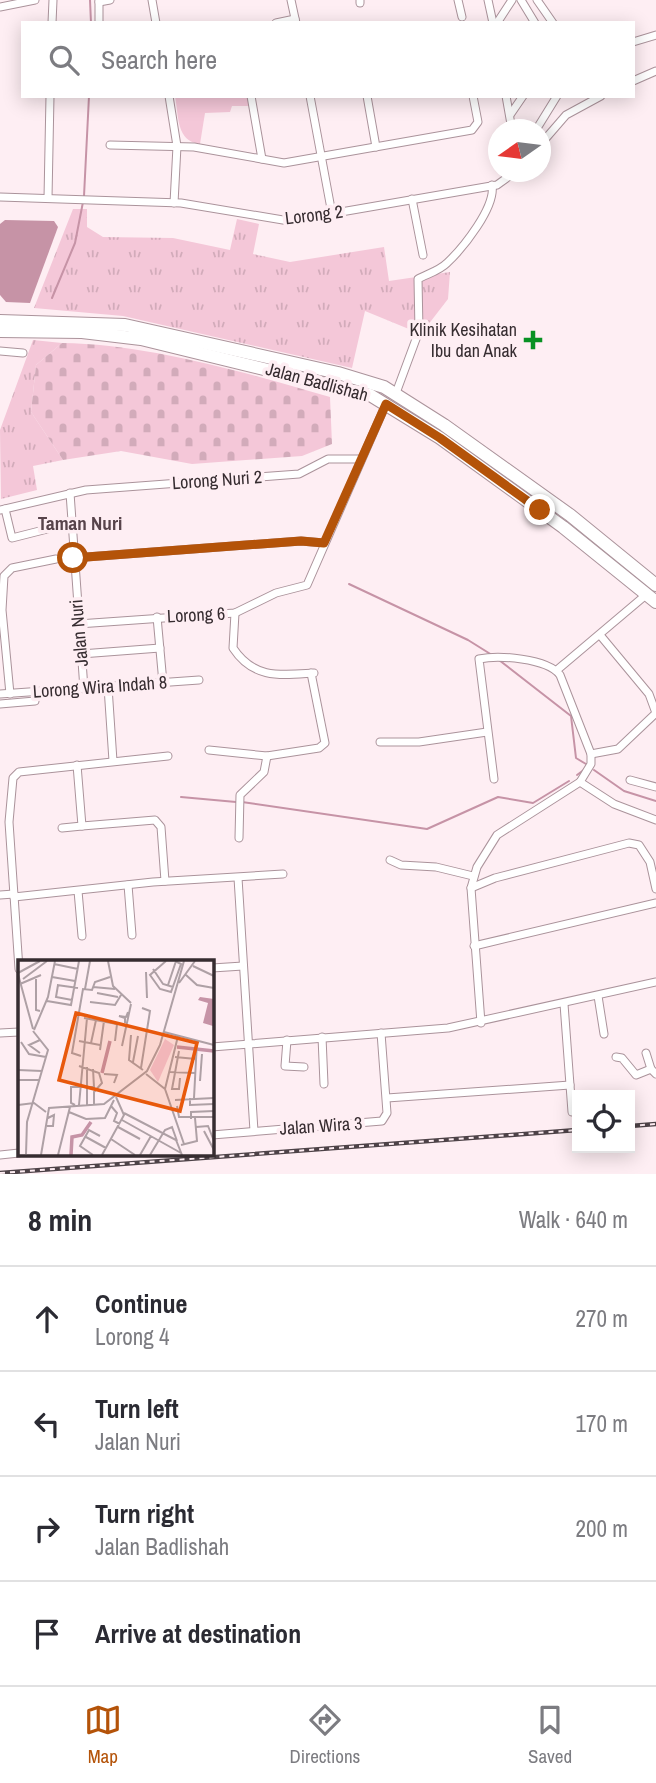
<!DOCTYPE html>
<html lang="en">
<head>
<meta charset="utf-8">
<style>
	:root { --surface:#fff; --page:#f7f7f7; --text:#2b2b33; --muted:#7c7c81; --line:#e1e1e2; --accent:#b45309 }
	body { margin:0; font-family:"Archivo Narrow",sans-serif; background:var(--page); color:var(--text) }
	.controls { position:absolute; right:21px; bottom:21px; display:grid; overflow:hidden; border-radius:0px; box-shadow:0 4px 18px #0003 }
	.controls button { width:63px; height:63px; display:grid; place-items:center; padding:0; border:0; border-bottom:2px solid var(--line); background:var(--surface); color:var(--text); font:35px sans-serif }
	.compass { position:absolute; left:488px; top:119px; width:63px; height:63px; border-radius:50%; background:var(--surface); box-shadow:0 4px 18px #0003; rotate:256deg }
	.stop { position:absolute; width:21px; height:21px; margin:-16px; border:5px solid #b45309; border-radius:50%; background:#fff }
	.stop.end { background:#b45309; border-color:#fff; box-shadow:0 2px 7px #0008 }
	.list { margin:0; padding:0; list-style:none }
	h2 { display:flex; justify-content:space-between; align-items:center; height:91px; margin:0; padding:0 28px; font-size:30px }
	h2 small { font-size:23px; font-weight:400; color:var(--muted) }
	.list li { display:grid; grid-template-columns:46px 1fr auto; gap:21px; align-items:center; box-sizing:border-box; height:105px; padding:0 28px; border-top:2px solid var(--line) }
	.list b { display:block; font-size:26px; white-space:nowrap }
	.list p { margin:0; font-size:23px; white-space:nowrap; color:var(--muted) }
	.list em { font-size:23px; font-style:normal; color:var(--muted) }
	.icon { flex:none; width:38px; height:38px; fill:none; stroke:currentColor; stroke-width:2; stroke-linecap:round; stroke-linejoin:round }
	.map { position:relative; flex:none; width:656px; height:1174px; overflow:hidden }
	.search { position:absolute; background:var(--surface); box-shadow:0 4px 18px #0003; left:21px; right:21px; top:21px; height:77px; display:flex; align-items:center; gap:18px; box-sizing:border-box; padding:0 24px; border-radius:0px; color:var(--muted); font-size:26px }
	.sheet { height:511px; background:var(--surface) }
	nav { display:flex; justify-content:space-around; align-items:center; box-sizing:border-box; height:98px; border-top:2px solid var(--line); background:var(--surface); font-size:19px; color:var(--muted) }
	nav a { display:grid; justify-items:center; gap:4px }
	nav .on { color:var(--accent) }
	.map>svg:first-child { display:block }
	.grass { fill:url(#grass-tufts) }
	.cemetery { fill:url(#cemetery-stones) }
	.park { fill:#f4c7d8 }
	.water { fill:#c693a6 }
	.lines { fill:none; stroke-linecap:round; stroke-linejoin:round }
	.stream { stroke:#c693a6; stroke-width:2 }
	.minor-casing { stroke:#ab939b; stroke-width:9 }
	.primary-casing { stroke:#ab939b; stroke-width:14 }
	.minor { stroke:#fff; stroke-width:7 }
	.primary { stroke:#fff; stroke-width:12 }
	.rail-casing { stroke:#4d4247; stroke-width:4.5 }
	.rail { stroke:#feeef3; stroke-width:2; stroke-dasharray:5; stroke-linecap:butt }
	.route { stroke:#b45309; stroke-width:9 }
	.poi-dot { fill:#089123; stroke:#feeef3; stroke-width:2.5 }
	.labels { text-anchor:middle; stroke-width:7; stroke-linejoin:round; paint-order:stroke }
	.street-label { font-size:18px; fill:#362c30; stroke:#feeef3 }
	.poi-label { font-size:18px; fill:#362c30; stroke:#feeef3; text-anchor:end }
	.neighbourhood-label { font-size:19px; font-weight:bold; fill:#58444b; stroke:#feeef3 }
	.inset-river { fill:none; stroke:#c693a6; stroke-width:3.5 }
	.inset-road { fill:none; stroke:#aea0a5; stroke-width:2 }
	.view { fill:#e8590c; fill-opacity:0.15; stroke:#e8590c; stroke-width:3.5 }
	.inset-edge { fill:none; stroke:#362c30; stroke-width:3.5 }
</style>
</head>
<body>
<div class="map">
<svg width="656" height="1174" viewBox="0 0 656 1174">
	<defs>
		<pattern id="grass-tufts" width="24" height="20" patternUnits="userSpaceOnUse" patternTransform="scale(1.75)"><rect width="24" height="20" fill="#f4c7d8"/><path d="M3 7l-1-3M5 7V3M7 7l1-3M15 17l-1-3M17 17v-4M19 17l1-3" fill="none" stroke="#d2abba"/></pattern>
		<pattern id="cemetery-stones" width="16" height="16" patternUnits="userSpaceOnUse" patternTransform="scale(1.75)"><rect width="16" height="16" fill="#f4c7d8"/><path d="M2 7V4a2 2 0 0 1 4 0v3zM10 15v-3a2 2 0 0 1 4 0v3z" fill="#d2abba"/></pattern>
	</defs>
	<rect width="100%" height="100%" fill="#feeef3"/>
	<g class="grass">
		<polygon points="73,209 87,209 87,227 103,237 173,238 230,250 237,219 259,224 253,254 290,262 384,247 389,281 450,272 448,299 421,334 365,311 352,368 123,316 34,308"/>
		<polygon points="33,340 62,343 36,365 31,412 63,460 33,466 37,490 1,499 0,430"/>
	</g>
	<path class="cemetery" d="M62,343c86,1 185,30 268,54l2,47 -30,12 -110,8 -71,-13 -58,9 -32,-48 5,-47z"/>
	<path class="park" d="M175,96h75l2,10h-20l-2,6 -25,1 -5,31c-24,-3 -21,-27 -25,-48z"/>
	<polygon class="water" points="5,220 54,221 58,227 30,303 6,302 0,295 0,224"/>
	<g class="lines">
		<g class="stream">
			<polyline points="90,0 91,23"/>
			<polyline points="84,196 89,96"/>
			<polyline points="52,298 75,243 83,202"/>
			<polyline points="349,584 468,640 492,655"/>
			<polyline points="499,660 571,716 576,758 586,764"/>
			<polyline points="594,770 624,791 656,801"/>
			<polyline points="577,775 585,769"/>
			<polyline points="181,797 236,802"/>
			<polyline points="242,802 427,829 498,797 533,803 569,781"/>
		</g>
		<g class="minor-casing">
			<g id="minor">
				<polyline points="99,0 99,23"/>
				<polyline points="152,0 156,23"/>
				<polyline points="291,0 296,23"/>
				<polyline points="360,0 360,3"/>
				<polyline points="458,0 462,17"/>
				<polyline points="488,0 493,23"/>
				<polyline points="521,0 535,23"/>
				<polyline points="537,0 553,23"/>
				<polyline points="99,2 110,0"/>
				<polyline points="0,7 35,0"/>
				<polyline points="52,23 53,0"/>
				<polyline points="276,23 295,19"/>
				<polyline points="497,23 512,0"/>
				<polyline points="633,42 656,35"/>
				<polyline points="633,81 656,71"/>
				<polyline points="169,96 177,146 174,203"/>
				<polyline points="251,96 262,159"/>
				<polyline points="310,96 332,214"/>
				<polyline points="367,96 376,147"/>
				<polyline points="506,96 512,130"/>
				<polyline points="510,115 523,96"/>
				<polyline points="536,130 557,96"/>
				<polyline points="110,145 194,147 284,163 472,130 478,122 473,96"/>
				<polyline points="540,145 566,115 601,96"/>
				<polyline points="0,197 181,203 289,221 497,185 515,172"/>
				<polyline points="48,198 50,96"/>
				<polyline points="412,199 423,255"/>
				<polyline points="0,351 23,353"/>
				<path d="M396,393l23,-62 -1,-52c9,-5 21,-8 29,-16 16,-15 49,-56 45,-78"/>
				<polyline points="70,493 84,689"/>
				<polyline points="5,509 12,538 71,523"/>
				<polyline points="0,510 86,490 299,474 328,459 359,459"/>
				<polyline points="73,558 301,541 324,543"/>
				<path d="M235,613l-2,35c21,32 49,27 81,25"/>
				<polyline points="157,617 163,683"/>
				<polyline points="78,624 235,613 276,593 307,585 386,404"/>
				<polyline points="81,654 160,648"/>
				<polyline points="557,670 647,594"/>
				<polyline points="108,687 113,761"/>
				<polyline points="0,694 199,680"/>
				<polyline points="10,694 2,610 4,576 12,568 56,559"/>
				<polyline points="0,704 35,701 36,692"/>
				<polyline points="380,742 419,742 487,732"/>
				<polyline points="209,750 267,756 319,748 325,743 311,673"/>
				<polyline points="591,754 618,749 656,713 649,694 600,635"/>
				<polyline points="77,765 82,826 155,820 161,827 165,881"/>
				<path d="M494,779l-15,-120c19,-4 68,-1 81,16l31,79v10l-11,18"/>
				<polyline points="630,780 656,787"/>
				<polyline points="62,828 82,826"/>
				<polyline points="239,838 240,795 264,772 267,756"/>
				<polyline points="390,860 401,865 436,867 473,876"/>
				<polyline points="238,878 254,1131"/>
				<polyline points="128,885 132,935"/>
				<polyline points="471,888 495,878 629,843 639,845 650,862 656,889"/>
				<polyline points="78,891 82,936"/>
				<polyline points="0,895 14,894"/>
				<polyline points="14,897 153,882 283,874"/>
				<polyline points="474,946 656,903"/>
				<polyline points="212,968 243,966"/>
				<polyline points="19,969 9,822 13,778 19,772 168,756"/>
				<polyline points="598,996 604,1034"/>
				<polyline points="564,1004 572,1112"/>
				<polyline points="481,1023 471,888 477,867 497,835 580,782 614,804 656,820"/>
				<polyline points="0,1033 19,1032"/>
				<polyline points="322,1037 324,1084"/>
				<polyline points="287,1040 285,1066 304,1067"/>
				<polyline points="212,1047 448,1028 656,982"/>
				<polyline points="646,1053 651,1069 656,1074"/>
				<polyline points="616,1057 622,1058 636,1075 651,1069"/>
				<polyline points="387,1098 570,1085"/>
				<polyline points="212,1135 382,1121 387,1113 381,1033"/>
				<polyline points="0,1155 19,1153"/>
			</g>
		</g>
		<g class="primary-casing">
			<g id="primary">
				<polyline points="0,321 125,325 338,373 384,387 444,425 570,515 656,585"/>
				<polyline points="0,331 82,332 141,339 370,395 440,438 563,527 656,602"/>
			</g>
		</g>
		<use href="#minor" class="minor"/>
		<use href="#primary" class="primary"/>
		<g class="rail-casing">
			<g id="rail">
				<polyline points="630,1126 656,1124"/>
				<polyline points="0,1173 577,1130"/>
			</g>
		</g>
		<use href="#rail" class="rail"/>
	</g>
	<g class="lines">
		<polyline class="route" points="73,558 301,541 324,543 386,404 440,438 540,510"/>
	</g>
	<path class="poi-dot" d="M529.5 329.5h7v7h7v7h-7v7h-7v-7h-7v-7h7z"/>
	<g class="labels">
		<g class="street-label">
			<text transform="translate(314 215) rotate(-7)" y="6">Lorong 2</text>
			<text transform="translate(317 382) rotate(15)" y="6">Jalan Badlishah</text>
			<text transform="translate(217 480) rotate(-4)" y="6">Lorong Nuri 2</text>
			<text transform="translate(196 615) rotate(-3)" y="6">Lorong 6</text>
			<text transform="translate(79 633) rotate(-95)" y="6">Jalan Nuri</text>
			<text transform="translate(100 687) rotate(-4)" y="6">Lorong Wira Indah 8</text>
			<text transform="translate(321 1126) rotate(-4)" y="6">Jalan Wira 3</text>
		</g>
		<g class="poi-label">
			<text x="517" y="336">Klinik Kesihatan<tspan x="517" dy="21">Ibu dan Anak</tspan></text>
		</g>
		<g class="neighbourhood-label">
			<text x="80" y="530">Taman Nuri</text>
		</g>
	</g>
	<g transform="translate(18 960)">
		<rect width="196" height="196" fill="#feeef3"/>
		<path d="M147,79l9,6 -16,37 -8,-12z" fill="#f4c7d8"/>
		<path d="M182,37l14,2 -1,27 -10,-3 5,-20 -10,-3z" fill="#c693a6"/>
		<path class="inset-river" d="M159,87l37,4M84,113l8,-32M53,195l1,-18 10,-2 9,-13"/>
		<path class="inset-road" d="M90,1l5,25 18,17M148,1l-16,14 10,14 11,3 10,-28 -6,-3M36,4l24,5M175,6l21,10M135,9l10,15 10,3M128,12l1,26M0,13l22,-12M0,14l15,55M168,15l11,10 17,3M34,17l23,4M5,19l24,-18M18,19v31l4,1M161,23l16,-22M2,24l21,-9M39,25l21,3M40,25l-2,12 16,3M150,25l8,-24M75,27l22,2M67,29l5,-28M79,33l21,4M29,41l24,4 8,-44M72,42l25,3 6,-10M66,58l33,6 -2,17M107,63v-5l-6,-2 7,1 2,-5M16,70l14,-33 7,-36M146,72l50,13M113,75l-2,25 14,10M160,76l-13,53 19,55M61,81l21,4M3,82l8,12 17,3M73,83l5,-23M104,86l9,-42M82,90l4,-29M161,91l-7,38h7l1,-11M22,93l-11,-8 11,-5M63,96l-9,-3 11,-64 9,1 3,-8 15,-5M157,97l21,2M115,102l5,-26M61,106l20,7 3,10 -8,9v13M123,108l9,-57 -8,-3M0,110l24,1M152,112l25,1M86,114l13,1 -3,8M128,114l19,15M0,120h22M182,121l2,-27M172,138v7l24,-1M176,138l3,-57M157,140l39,-2M0,145l16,-2 12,9M57,145l-4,-2v-16h23l-1,-18M61,145l8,-87M69,145v-38M93,146l6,7 -3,8 6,3M159,146l2,11h35M51,152l17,7 19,-1 9,-18M106,153l52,27 6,15M173,159v-7l23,-1M104,160l59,33M29,166h6l1,-11 -6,3M100,167l22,12M178,167l12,-1 6,15M186,171l10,19M68,177l20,11M93,179l24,16M163,185l16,-4 -2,-23M8,194l1,-32 21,-72 -15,-19M23,195l8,-47 55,-4 43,-33 13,-26 24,-84M40,195l12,-48M75,195l-13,-9 9,-16 11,6M84,195l22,-40 -8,-18M122,195l11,-19M132,195l15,-25 7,-3 5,14"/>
		<path class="view" d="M58,53l121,30 -17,68 -121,-31z"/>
		<rect width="196" height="196" class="inset-edge"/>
	</g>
</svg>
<div class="controls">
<button><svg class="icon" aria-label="locate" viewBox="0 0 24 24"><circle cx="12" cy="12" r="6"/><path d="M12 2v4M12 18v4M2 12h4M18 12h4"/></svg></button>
</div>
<svg class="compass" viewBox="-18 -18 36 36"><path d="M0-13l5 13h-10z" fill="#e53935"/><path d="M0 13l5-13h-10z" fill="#7c7c81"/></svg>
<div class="stop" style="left:73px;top:558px"></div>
<div class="stop end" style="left:540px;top:510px"></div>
<div class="search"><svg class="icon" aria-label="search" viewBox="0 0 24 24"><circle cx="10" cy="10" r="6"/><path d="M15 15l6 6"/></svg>Search here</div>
</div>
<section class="sheet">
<h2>8 min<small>Walk · 640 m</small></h2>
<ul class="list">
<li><svg class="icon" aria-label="ahead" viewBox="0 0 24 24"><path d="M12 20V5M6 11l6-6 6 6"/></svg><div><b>Continue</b><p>Lorong 4</p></div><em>270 m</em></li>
<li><svg class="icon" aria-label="left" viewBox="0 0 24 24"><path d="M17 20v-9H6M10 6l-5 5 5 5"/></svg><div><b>Turn left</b><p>Jalan Nuri</p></div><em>170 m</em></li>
<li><svg class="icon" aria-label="right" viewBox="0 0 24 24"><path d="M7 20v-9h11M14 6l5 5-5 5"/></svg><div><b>Turn right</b><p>Jalan Badlishah</p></div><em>200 m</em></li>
<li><svg class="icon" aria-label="arrive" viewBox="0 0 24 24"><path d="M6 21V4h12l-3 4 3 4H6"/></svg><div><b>Arrive at destination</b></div></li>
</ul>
</section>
<nav>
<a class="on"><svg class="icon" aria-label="map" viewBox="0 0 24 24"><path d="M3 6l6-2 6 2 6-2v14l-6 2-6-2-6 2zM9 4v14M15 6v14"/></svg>Map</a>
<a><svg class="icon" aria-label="directions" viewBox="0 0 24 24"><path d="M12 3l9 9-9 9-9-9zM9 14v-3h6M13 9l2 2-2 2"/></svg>Directions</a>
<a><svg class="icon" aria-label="saved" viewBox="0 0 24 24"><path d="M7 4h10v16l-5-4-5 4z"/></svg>Saved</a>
</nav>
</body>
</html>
